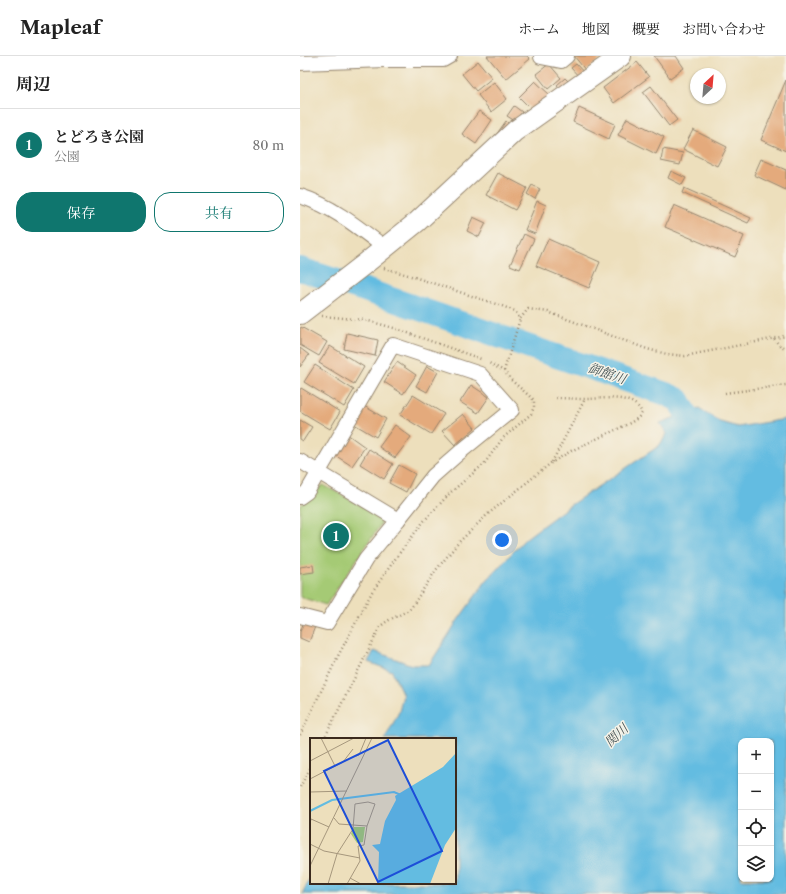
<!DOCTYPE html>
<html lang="ja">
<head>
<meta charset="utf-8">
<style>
	:root { --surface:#fff; --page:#f6f6f6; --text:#222; --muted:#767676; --line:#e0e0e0; --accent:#0f766e }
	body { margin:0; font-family:"Libre Caslon Text","Noto Serif JP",serif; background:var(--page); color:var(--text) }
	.controls { position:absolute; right:12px; bottom:12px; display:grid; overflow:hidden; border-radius:8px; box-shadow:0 1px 3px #0004 }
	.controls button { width:36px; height:36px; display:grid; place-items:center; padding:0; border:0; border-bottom:1px solid var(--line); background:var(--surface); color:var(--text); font:20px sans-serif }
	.compass { position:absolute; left:390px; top:12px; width:36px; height:36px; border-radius:50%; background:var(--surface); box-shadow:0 1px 3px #0004; rotate:26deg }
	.you { position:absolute; left:202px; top:484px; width:14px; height:14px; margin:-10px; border:3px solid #fff; border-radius:50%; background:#1a73e8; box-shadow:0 0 0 6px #1a73e833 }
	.badge { display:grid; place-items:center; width:26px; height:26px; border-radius:50%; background:var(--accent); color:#fff; font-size:13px; font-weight:700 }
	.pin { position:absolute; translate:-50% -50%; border:2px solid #fff; box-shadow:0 1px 4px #0006 }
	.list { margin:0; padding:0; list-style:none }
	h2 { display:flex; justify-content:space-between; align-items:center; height:52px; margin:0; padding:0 16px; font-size:17px }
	h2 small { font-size:13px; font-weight:400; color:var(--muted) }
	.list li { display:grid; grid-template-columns:26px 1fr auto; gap:12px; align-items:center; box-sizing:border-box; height:72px; padding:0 16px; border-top:1px solid var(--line) }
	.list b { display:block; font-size:15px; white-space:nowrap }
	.list p { margin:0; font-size:13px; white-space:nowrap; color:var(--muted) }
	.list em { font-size:13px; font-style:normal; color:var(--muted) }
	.actions { display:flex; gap:8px; padding:12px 16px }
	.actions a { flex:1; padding:9px 0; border:1px solid var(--accent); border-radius:16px; text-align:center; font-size:14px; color:var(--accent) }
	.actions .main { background:var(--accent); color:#fff }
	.icon { flex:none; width:22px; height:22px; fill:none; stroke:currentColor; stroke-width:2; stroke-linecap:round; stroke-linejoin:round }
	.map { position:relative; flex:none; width:486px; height:838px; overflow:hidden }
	header { display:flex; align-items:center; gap:24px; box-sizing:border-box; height:56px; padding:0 20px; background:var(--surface); border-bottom:1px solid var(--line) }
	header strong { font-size:19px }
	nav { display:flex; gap:22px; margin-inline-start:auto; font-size:14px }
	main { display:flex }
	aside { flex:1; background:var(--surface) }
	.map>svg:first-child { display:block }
	.green { fill:#a5ca74; stroke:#707a49 }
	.water { fill:#63bce1; stroke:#4f7380; fill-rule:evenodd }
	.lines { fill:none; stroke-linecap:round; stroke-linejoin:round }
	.river { stroke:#63bce1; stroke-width:24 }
	.building { fill:#e4aa7c }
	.street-casing { stroke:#94846d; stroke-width:16 }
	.secondary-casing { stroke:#94846d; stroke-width:22 }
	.path { stroke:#94846d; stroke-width:2.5; stroke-dasharray:1 3; stroke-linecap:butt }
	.street { stroke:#fff; stroke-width:14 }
	.secondary { stroke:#fff; stroke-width:20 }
	.labels { text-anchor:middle; stroke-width:3; stroke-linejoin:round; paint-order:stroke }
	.water-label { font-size:13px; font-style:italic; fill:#475658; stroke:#f7f3e8 }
	.inset-river { fill:none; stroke:#63bce1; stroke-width:2 }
	.inset-road { fill:none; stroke:#a6977d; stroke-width:1 }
	.view { fill:#1d4ed8; fill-opacity:0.15; stroke:#1d4ed8; stroke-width:2 }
	.inset-edge { fill:none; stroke:#3b2a1e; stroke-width:2 }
</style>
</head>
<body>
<header>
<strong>Mapleaf</strong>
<nav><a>ホーム</a><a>地図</a><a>概要</a><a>お問い合わせ</a></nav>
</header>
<main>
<aside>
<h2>周辺<small></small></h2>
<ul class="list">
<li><span class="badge">1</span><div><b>とどろき公園</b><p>公園</p></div><em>80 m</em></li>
</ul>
<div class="actions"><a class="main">保存</a><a>共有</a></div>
</aside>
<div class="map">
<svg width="486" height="838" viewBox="0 0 486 838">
	<rect width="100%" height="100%" fill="#f7f3e8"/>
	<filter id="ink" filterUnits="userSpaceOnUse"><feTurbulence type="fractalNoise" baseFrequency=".025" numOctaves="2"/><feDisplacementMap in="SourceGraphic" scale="8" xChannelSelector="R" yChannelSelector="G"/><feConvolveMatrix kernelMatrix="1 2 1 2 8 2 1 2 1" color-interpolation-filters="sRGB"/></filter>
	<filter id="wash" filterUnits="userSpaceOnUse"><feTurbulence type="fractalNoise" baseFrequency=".012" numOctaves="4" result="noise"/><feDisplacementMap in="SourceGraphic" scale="16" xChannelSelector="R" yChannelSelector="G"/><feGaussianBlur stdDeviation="0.9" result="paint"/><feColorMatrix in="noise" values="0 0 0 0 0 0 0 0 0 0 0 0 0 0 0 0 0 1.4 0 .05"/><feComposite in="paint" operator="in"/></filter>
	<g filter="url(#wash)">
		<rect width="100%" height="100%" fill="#eddfbc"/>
		<polygon class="green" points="23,429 85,462 26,549 0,541 0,450"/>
		<path class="water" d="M399,352l21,14 18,5 48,-8v475h-484l9,-18v7h144v-144h-70l14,-27 4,-17 -11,-24 -24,-9 6,-11 38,14h17l29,-45 28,-39 39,-42 44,-33 90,-60 8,-12 -7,-11zM441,685h30v138h-30z"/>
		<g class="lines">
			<polyline class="river" points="0,213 62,233 366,338 379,344 401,386"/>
		</g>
		<g id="blocks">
			<g class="building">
				<polygon points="187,0 227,0 230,3 206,23"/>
				<polygon points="274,0 304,0 286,15"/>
				<polygon points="354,0 376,0 384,12 370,22"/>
				<polygon points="178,5 192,22 176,35 162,18"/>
				<polygon points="337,6 349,21 314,47 303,32"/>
				<polygon points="249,8 261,22 248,33 236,18"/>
				<polygon points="276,8 285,18 280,22 271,12"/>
				<polygon points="265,22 270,27 262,35 257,29"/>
				<polygon points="486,24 486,95 461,84"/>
				<polygon points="235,25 251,40 235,57 219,41"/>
				<polygon points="194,26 207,43 191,56 178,39"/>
				<polygon points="351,30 377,64 369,70 343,36"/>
				<polygon points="214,50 222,56 215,65 207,60"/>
				<polygon points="279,52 315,68 309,83 273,66"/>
				<polygon points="179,55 192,64 176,88 162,78"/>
				<polygon points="327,62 364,81 356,98 318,79"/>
				<polygon points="206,65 209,68 199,81 196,79"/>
				<polygon points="393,74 427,91 417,110 383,93"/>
				<polygon points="363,93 383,97 380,109 361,105"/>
				<polygon points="461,103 486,114 486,134 454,119"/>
				<polygon points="371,115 386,122 382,129 368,122"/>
				<polygon points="198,117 227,132 215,154 186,139"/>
				<polygon points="232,129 240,133 235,143 227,138"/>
				<polygon points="384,132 451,162 448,167 382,137"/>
				<polygon points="237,145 246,149 235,178 225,174"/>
				<polygon points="374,149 444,180 435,201 365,171"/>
				<polygon points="173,161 186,167 179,181 167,175"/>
				<polygon points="224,178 234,183 220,213 210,209"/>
				<polygon points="248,183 300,206 289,232 236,210"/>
				<polygon points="1,271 27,286 19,300 0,289 0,273"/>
				<polygon points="47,277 78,284 75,300 44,293"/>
				<polygon points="30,290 64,311 54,328 19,307"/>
				<polygon points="0,292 9,299 0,311"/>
				<polygon points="97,306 116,319 103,338 84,326"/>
				<polygon points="15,309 54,334 44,351 4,326"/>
				<polygon points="127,310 138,316 127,336 116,330"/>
				<polygon points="171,329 189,341 178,357 160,346"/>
				<polygon points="1,332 40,356 30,373 0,355 0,334"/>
				<polygon points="113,339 144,358 131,378 100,359"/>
				<polygon points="64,350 86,363 76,381 54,368"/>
				<polygon points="163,358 175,372 155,389 142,375"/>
				<polygon points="0,364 12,371 3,385 0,383"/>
				<polygon points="95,369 111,381 95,402 79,391"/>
				<polygon points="47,378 65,391 52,410 33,398"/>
				<polygon points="69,393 93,408 84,423 60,408"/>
				<polygon points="99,409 115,418 106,436 89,427"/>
				<polygon points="13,509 14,516 0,518 0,511"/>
				<polygon points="5,563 16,568 9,586 0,582 0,576"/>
			</g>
		</g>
	</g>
	<g filter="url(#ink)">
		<use href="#blocks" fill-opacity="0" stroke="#94846d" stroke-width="1"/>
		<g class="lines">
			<g class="street-casing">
				<g id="street">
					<polyline points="241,1 261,5 267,0"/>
					<polyline points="85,4 143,4 150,0"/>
					<polyline points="0,7 85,4 85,0"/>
					<path d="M0,140c32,10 58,31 84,51"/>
					<polyline points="0,405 98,464 66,503 27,567 0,560"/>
					<polyline points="0,441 7,436 93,289 180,318 212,354 159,397 133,420 98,464"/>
				</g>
			</g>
			<g class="secondary-casing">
				<polyline id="secondary" points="0,258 66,207 117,166 215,75 321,0"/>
			</g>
			<g class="path">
				<polyline points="84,212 108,219 202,250 215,255 220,263 228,253 248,256 347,293 367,298 385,300 486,280"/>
				<polyline points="22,260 65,264 94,272 181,303"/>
				<polyline points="474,283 481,291 486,291"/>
				<polyline points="204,315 220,263"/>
				<polyline points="425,337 486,329"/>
				<polyline points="252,406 285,343"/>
				<polyline points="0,679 39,598 72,536 98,499 124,465 151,436 184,408 203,382 231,358 234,351 234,344 211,324 204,315 189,307"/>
				<path d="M24,683l56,-112c10,-10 21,-11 31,-19l25,-38 23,-28 29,-28 63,-51 20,-12 59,-28 8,-5 4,-5c-8,-20 -40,-14 -57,-14 -10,0 -19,-1 -29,-1"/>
				<polyline points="0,731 11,711"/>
			</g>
			<use href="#street" class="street"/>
			<use href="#secondary" class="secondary"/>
		</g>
	</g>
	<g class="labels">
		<g class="water-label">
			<text transform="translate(307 317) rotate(19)" y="5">御館川</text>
			<text transform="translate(316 679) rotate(-43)" y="5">関川</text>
		</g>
	</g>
	<g transform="translate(10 682)">
		<rect width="146" height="146" fill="#eddfbc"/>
		<path d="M44,89h11l-2,15 -6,1 -6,-9z" fill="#a5ca74"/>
		<path d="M146,15v75l-11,17 -15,39h-52l1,-32 -7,-7 8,-1 5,-23 11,-21 -1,-4 48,-29z" fill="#63bce1"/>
		<path class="inset-river" d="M0,73l22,-11 62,-8 7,3"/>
		<path class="inset-road" d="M46,18l3,-1 7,-17M0,23l44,-23M25,28l8,-4 10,-13M0,41l25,-13 -14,-28M0,54l37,-1M24,80l5,6 28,2 -3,19 -6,1 2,15 -13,23M0,86l1,-5 18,8M0,106l14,7 36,7M0,128l62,-128M40,140l11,6M18,146l9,-30 16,-25 2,-25 13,-2 7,2 -8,22"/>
		<path class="view" d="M78,2l54,111 -64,31 -54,-111z"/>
		<rect width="146" height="146" class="inset-edge"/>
	</g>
</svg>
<div class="controls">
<button>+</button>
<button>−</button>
<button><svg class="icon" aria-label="locate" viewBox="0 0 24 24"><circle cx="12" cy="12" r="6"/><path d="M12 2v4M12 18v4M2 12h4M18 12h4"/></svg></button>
<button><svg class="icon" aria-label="layers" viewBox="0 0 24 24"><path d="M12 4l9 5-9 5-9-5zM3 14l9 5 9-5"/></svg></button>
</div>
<svg class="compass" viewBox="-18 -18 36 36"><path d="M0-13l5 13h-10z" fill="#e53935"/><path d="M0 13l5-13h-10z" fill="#767676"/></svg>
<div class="you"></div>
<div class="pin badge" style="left:36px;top:480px">1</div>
</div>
</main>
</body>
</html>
